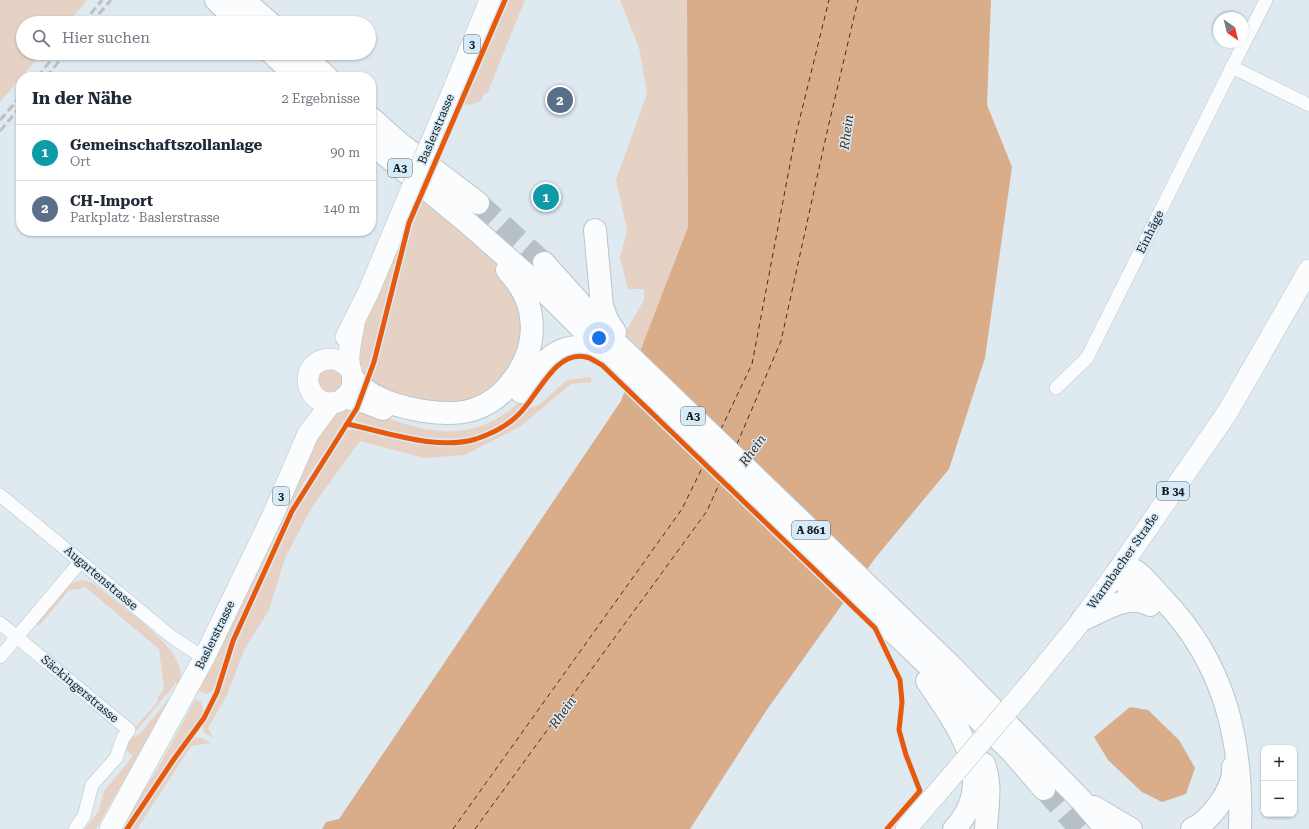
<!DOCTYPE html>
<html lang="de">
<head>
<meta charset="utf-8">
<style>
	:root { --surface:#fff; --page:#f2f2f3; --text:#1f2937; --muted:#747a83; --line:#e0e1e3; --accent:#5c646a }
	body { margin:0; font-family:"Roboto Serif",serif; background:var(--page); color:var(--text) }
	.controls { position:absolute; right:12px; bottom:12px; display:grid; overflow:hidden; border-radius:8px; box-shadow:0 1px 3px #0004 }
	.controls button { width:36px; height:36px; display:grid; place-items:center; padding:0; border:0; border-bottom:1px solid var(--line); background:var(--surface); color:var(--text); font:20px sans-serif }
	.compass { position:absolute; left:1213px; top:12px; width:36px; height:36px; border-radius:50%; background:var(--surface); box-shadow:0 1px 3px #0004; rotate:145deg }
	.you { position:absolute; left:599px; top:338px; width:14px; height:14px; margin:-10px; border:3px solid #fff; border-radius:50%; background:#1a73e8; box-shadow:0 0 0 6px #1a73e833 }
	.badge { display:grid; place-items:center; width:26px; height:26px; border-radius:50%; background:var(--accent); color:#fff; font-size:13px; font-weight:700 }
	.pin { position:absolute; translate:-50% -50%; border:2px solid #fff; box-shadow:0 1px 4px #0006 }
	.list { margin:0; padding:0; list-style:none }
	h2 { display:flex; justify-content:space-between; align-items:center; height:52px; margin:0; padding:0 16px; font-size:17px }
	h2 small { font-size:13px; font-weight:400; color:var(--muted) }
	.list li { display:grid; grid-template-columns:26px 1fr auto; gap:12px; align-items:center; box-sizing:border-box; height:56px; padding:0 16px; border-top:1px solid var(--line) }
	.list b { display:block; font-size:15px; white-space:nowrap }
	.list p { margin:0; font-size:13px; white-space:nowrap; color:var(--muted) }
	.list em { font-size:13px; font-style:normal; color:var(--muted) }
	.icon { flex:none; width:22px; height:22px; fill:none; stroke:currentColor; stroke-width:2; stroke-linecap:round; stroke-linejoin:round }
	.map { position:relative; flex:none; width:1309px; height:829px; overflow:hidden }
	.search { position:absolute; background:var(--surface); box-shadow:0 1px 3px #0004; left:16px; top:16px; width:360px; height:44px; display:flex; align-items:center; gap:10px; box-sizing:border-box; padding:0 14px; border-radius:22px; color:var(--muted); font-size:15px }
	.panel { position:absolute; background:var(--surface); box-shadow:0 1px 3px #0004; left:16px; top:72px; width:360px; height:164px; border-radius:16px }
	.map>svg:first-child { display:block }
	.green { fill:#e6d2c4 }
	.water { fill:#d9ac8a }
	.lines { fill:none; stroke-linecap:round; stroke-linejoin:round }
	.ferry { stroke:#4a2d17; stroke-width:1; stroke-dasharray:5 4; stroke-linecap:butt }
	.motorway-tunnel { stroke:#b6c0c7; stroke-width:22; stroke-dasharray:22 11; stroke-linecap:butt }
	.minor-casing { stroke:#bbc4c9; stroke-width:14 }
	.primary-casing { stroke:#bbc4c9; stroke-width:22 }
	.motorway-casing { stroke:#bbc4c9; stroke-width:24 }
	.minor { stroke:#fafcfd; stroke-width:13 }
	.primary { stroke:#fafcfd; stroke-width:21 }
	.motorway { stroke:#fafcfd; stroke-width:22 }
	.rail { stroke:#bec1c3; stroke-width:3; stroke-dasharray:8 4; stroke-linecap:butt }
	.primary-bridge-casing { stroke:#bbc4c9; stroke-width:22; stroke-linecap:butt }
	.primary-bridge { stroke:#fafcfd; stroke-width:21 }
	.cycleway-casing { stroke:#d7eaf7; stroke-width:8 }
	.cycleway { stroke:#e8590c; stroke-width:5 }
	.labels { text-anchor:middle; stroke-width:3; stroke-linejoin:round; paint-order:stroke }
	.shield { fill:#d7eaf7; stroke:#505a62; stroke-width:1 }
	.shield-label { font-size:11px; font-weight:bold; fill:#161d22 }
	.street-label { font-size:12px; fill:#161d22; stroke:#d7eaf7 }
	.water-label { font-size:13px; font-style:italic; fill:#4a2d17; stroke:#d7eaf7 }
</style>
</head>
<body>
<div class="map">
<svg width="1309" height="829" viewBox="0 0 1309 829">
	<rect width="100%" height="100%" fill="#dee9f0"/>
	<g class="green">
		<polygon points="0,0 87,0 68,23 23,23 23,53 42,53 0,102"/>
		<polygon points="508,0 525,0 487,94 484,93 481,101 473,104 461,105"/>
		<polygon points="620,0 687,0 688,227 640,355 623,336 644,300 644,289 628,289 620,257 627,230 616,180 647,94 639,48"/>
		<path d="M422,199l71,62 20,24 12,42 -7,31 -12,20 -19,16 -31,11 -60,-7 -26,-15c22,-59 27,-126 52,-184z"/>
		<polygon points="404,227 386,304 365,380 353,352 358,334"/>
		<path d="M550,368c-10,15 -20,31 -33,44 -43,44 -106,23 -159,12 -5,-6 -2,-10 1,-16 51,19 102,40 151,2 15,-12 27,-28 40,-42z"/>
		<circle cx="331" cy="381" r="12"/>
		<path d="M590,377l2,5 -21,2 -50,42 -56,29 -41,3 -64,-17 -48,66 -27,51 -16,52 -25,40 -17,45 -19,33 5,10 -9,-6 -1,-7c17,-25 22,-54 32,-83l60,-130 18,-31 35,-51 6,-1 68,15 30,2 26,-4 21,-9 17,-11 13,-14 10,-3 28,-25z"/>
		<polygon points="354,406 346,422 304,482 290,508 230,640 215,687 211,692 206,694 199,691 324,417"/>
		<path d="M82,580l11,3c26,22 57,42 78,68 7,9 11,21 9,32h-4l-39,47 -2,-2 24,-28 -2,-2 7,-9 -5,-40 -75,-63 -3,3 -12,1 -30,36 -3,-2 36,-41z"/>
		<polygon points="175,691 96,829 85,829 99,811 104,791 133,756 124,748 133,737 140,734"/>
		<polygon points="195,700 201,702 204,712 123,829 118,829 157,770"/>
		<polygon points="195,738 202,738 211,743 191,746 137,829 131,829 187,745"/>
	</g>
	<g class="water">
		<polygon points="687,0 991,0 987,105 1012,167 985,358 949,469 876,557 766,711 690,829 322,829 326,822 339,819 621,401 688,227"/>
		<polygon points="1130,707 1148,710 1179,740 1195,768 1186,794 1162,802 1142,792 1108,760 1094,737"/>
	</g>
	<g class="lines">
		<g class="ferry">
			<polyline points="721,429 752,364 795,138 829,0"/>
			<polyline points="737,444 781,341 827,132 858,0"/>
			<polyline points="453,829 682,509 704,464"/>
			<polyline points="475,829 707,511 720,482"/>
		</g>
		<g class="motorway-tunnel">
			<polyline points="478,203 544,263"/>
			<polyline points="1044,789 1080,829"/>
		</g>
		<g class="minor-casing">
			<g id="minor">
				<polyline points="1266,0 1232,67 1309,105"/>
				<polyline points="1056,388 1087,358 1232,67"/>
				<polyline points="0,495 172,637 204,658"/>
				<polyline points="0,623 129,730 123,738 116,758 92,785 84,816 75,829"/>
				<polyline points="0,657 80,562"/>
			</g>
		</g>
		<g class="primary-casing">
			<g id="primary">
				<polyline points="454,88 490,0"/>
				<polyline points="346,337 368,293 406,202"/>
				<path d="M349,368c-19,-21 -51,-2 -38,23 3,7 11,12 19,12 13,0 24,-12 23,-24 -1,-8 -5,-13 -4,-21 0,-11 3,-22 5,-33"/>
				<polyline points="1030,684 1082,620 1119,569 1227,413 1309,270"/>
				<polyline points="110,829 204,658 272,517 308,434 331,403"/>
				<polyline points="906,829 956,771"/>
			</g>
		</g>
		<g class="motorway-casing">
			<g id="motorway">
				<polyline points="216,0 240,23"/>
				<polyline points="243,0 270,23"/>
				<polyline points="272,53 297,77"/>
				<polyline points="301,53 327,77"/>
				<polyline points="371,118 399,143 478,203"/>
				<polyline points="371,143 469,224 537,284 734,480 928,665 963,704 1011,751 1044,789"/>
				<polyline points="595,230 602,306 607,320 615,332"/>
				<polyline points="544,263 613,340 950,665 1081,800 1106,829"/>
				<path d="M353,380c7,5 14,12 22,16 24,13 70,22 97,14 17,-5 31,-16 41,-30 27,-35 25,-78 -6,-110"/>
				<path d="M521,392c16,-21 29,-45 58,-45 9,0 19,2 27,7"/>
				<polyline points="345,398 365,402 383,409"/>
				<path d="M1147,603c-13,-10 -23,-17 -28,-34 3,0 8,-1 12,0 9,2 24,22 31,29 63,65 81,143 78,231"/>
				<path d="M1082,620c19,-8 47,-28 68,-15"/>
				<path d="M927,681c30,44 73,100 27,148"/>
				<path d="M984,764c8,22 3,42 2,65"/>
				<polyline points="1094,807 1131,829"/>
				<path d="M1192,829c19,-8 43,-42 41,-62"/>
			</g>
		</g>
		<use href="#minor" class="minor"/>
		<use href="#primary" class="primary"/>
		<use href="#motorway" class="motorway"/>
		<g class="rail">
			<polyline points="83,23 102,0"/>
			<polyline points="91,23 111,0"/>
			<polyline points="37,77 57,53"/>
			<polyline points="46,77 66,53"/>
			<polyline points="0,120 21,96"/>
			<polyline points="0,131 21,106"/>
		</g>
		<g class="primary-bridge-casing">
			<g id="primary-bridge">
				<polyline points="406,202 454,88"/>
				<polyline points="956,771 1030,684"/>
			</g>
		</g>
		<use href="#primary-bridge" class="primary-bridge"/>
		<g class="cycleway-casing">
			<g id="cycleway">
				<path d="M347,424c39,8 90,27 129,15 15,-5 31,-13 42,-24 19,-17 37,-66 68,-58 6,1 11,6 16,8l273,263 25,52 2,22 -3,28 7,25 14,36 -33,38"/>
				<polyline points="127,829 174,759 204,718 217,692 233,641 292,511 357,408 374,362 409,223 505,0"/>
			</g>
		</g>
		<use href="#cycleway" class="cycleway"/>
	</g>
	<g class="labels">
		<g class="shield">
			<rect x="464" y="35" width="16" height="18" rx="3"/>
			<rect x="388" y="159" width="24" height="18" rx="3"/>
			<rect x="681" y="407" width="24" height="18" rx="3"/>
			<rect x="1157" y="482" width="32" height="18" rx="3"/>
			<rect x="273" y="487" width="16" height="18" rx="3"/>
			<rect x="792" y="521" width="38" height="18" rx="3"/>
		</g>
		<g class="shield-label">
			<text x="472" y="48">3</text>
			<text x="400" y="172">A3</text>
			<text x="693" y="420">A3</text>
			<text x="1173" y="495">B 34</text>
			<text x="281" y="500">3</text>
			<text x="811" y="534">A 861</text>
		</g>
		<g class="street-label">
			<text transform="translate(436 129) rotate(-67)" y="4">Baslerstrasse</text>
			<text transform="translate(1150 232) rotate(-64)" y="4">Einhäge</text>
			<text transform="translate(1123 561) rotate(-55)" y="4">Warmbacher Straße</text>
			<text transform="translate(101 578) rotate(40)" y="4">Augartenstrasse</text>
			<text transform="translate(215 635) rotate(-64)" y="4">Baslerstrasse</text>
			<text transform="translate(80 689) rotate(40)" y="4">Säckingerstrasse</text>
		</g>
		<g class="water-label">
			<text transform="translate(846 132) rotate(-82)" y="5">Rhein</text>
			<text transform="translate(752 450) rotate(-54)" y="5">Rhein</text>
			<text transform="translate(562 712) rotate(-54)" y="5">Rhein</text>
		</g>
	</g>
</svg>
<div class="controls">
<button>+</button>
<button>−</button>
</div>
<svg class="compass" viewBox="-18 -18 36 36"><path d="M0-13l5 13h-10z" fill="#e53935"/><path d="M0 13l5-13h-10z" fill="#747a83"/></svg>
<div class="you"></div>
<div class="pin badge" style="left:546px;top:197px;background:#0f9aa8">1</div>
<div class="pin badge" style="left:560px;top:100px;background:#5c6f8a">2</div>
<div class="search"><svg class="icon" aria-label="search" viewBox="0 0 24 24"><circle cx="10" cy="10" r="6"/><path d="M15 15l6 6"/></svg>Hier suchen</div>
<section class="panel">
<h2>In der Nähe<small>2 Ergebnisse</small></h2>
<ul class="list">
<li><span class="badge" style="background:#0f9aa8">1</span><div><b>Gemeinschaftszollanlage</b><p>Ort</p></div><em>90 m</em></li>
<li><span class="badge" style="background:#5c6f8a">2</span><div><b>CH-Import</b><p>Parkplatz · Baslerstrasse</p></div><em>140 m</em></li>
</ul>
</section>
</div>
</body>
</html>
